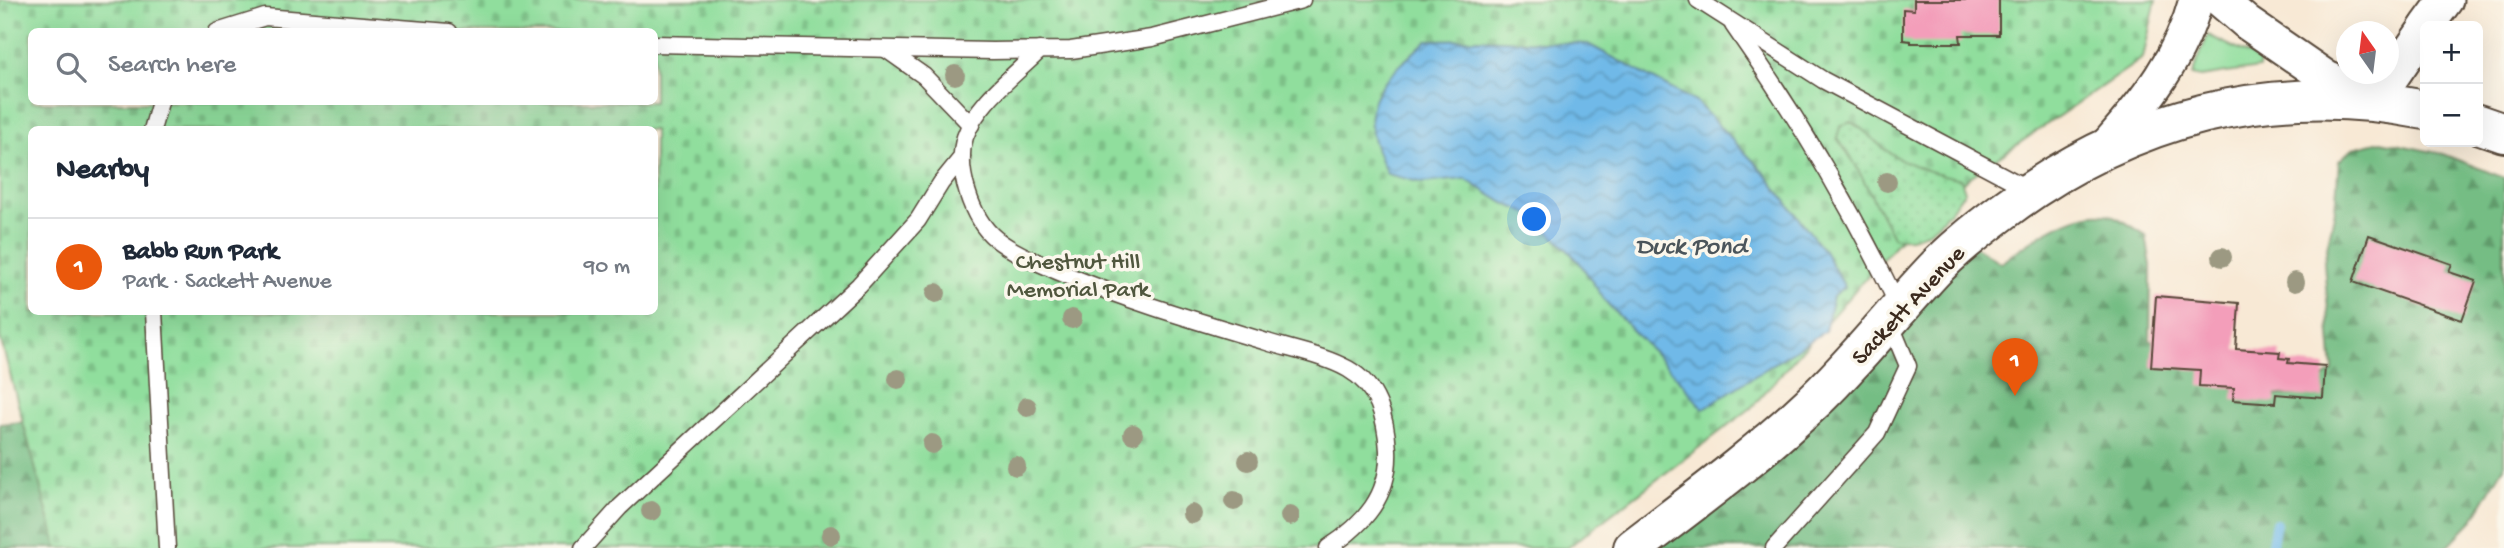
<!DOCTYPE html>
<html lang="en">
<head>
<meta charset="utf-8">
<style>
	:root { --surface:#fff; --page:#f6f6f7; --text:#1f2937; --muted:#747a83; --line:#e0e1e3; --accent:#ea580c }
	body { margin:0; font-family:"Gochi Hand",sans-serif; background:var(--page); color:var(--text) }
	.controls { position:absolute; right:21px; top:21px; display:grid; overflow:hidden; border-radius:10px; box-shadow:0 7px 28px #0002 }
	.controls button { width:63px; height:63px; display:grid; place-items:center; padding:0; border:0; border-bottom:2px solid var(--line); background:var(--surface); color:var(--text); font:35px sans-serif }
	.compass { position:absolute; left:2336px; top:21px; width:63px; height:63px; border-radius:50%; background:var(--surface); box-shadow:0 7px 28px #0002; rotate:346deg }
	.you { position:absolute; left:1535px; top:220px; width:24px; height:24px; margin:-18px; border:5px solid #fff; border-radius:50%; background:#1a73e8; box-shadow:0 0 0 10px #1a73e833 }
	.badge { display:grid; place-items:center; width:46px; height:46px; border-radius:50%; background:var(--accent); color:#fff; font-size:23px; font-weight:700 }
	.pin { position:absolute; translate:-50% -58px; filter:drop-shadow(0 2px 4px #0008) }
	.pin::after { content:''; position:absolute; top:37px; width:24px; height:21px; background:inherit; clip-path:polygon(0 0,100% 0,50% 100%) }
	.list { margin:0; padding:0; list-style:none }
	h2 { display:flex; justify-content:space-between; align-items:center; height:91px; margin:0; padding:0 28px; font-size:30px }
	h2 small { font-size:23px; font-weight:400; color:var(--muted) }
	.list li { display:grid; grid-template-columns:46px 1fr auto; gap:21px; align-items:center; box-sizing:border-box; height:98px; padding:0 28px; border-top:2px solid var(--line) }
	.list b { display:block; font-size:26px; white-space:nowrap }
	.list p { margin:0; font-size:23px; white-space:nowrap; color:var(--muted) }
	.list em { font-size:23px; font-style:normal; color:var(--muted) }
	.icon { flex:none; width:38px; height:38px; fill:none; stroke:currentColor; stroke-width:2; stroke-linecap:round; stroke-linejoin:round }
	.map { position:relative; flex:none; width:2504px; height:548px; overflow:hidden }
	.search { position:absolute; background:var(--surface); box-shadow:0 7px 28px #0002; left:28px; top:28px; width:630px; height:77px; display:flex; align-items:center; gap:18px; box-sizing:border-box; padding:0 24px; border-radius:10px; color:var(--muted); font-size:26px }
	.panel { position:absolute; background:var(--surface); box-shadow:0 7px 28px #0002; left:28px; top:126px; width:630px; height:189px; border-radius:10px }
	.map>svg:first-child { display:block }
	.green { fill:#90de9d; stroke:#66845e; stroke-width:2 }
	.forest { fill:url(#forest-firs); stroke:#587451; stroke-width:2 }
	.cemetery { fill:url(#cemetery-stones); stroke:#66845e; stroke-width:2; fill-rule:evenodd }
	.garden { fill:url(#garden-dots); stroke:#66845e; stroke-width:2 }
	.water { fill:url(#water-waves); stroke:#557283; stroke-width:2 }
	.lines { fill:none; stroke-linecap:round; stroke-linejoin:round }
	.stream { stroke:#6fb9e8; stroke-width:10 }
	.building { fill:#f39eba }
	.service-casing { stroke:#574739; stroke-width:19 }
	.minor-casing { stroke:#574739; stroke-width:37 }
	.tertiary-casing { stroke:#574739; stroke-width:42 }
	.service { stroke:#fff; stroke-width:16 }
	.minor { stroke:#fff; stroke-width:33 }
	.tertiary { stroke:#fff; stroke-width:38 }
	.tree { fill:#9c9982 }
	.labels { text-anchor:middle; stroke-width:7; stroke-linejoin:round; paint-order:stroke }
	.park-label { font-size:24px; fill:#50573e; stroke:#fbf7ec }
	.street-label { font-size:24px; fill:#3b2a1e; stroke:#fbf7ec }
	.water-label { font-size:26px; font-style:italic; fill:#4b555b; stroke:#fbf7ec }
</style>
</head>
<body>
<div class="map">
<svg width="2504" height="548" viewBox="0 0 2504 548">
	<defs>
		<pattern id="forest-firs" width="22" height="20" patternUnits="userSpaceOnUse" patternTransform="scale(1.75)"><rect width="22" height="20" fill="#74bd84"/><path d="M5 1l3.5 6h-7zM16 11l3.5 6h-7z" fill="#609a6b"/></pattern>
		<pattern id="cemetery-stones" width="16" height="16" patternUnits="userSpaceOnUse" patternTransform="scale(1.75)"><rect width="16" height="16" fill="#90de9d"/><path d="M2 7V4a2 2 0 0 1 4 0v3zM10 15v-3a2 2 0 0 1 4 0v3z" fill="#7dbf87"/></pattern>
		<pattern id="garden-dots" width="8" height="8" patternUnits="userSpaceOnUse" patternTransform="scale(1.75)"><rect width="8" height="8" fill="#90de9d"/><path d="M2 2h.1M6 6h.1" fill="none" stroke="#7dbf87" stroke-width="1.8" stroke-linecap="round"/></pattern>
		<pattern id="water-waves" width="16" height="10" patternUnits="userSpaceOnUse" patternTransform="scale(1.75)"><rect width="16" height="10" fill="#6fb9e8"/><path d="M0 5q4-4 8 0t8 0" fill="none" stroke="#5c97bb"/></pattern>
	</defs>
	<rect width="100%" height="100%" fill="#fbf7ec"/>
	<filter id="ink" filterUnits="userSpaceOnUse"><feTurbulence type="fractalNoise" baseFrequency=".0143" numOctaves="2"/><feDisplacementMap in="SourceGraphic" scale="14" xChannelSelector="R" yChannelSelector="G"/><feConvolveMatrix kernelMatrix="1 2 1 2 8 2 1 2 1" color-interpolation-filters="sRGB"/></filter>
	<filter id="wash" filterUnits="userSpaceOnUse"><feTurbulence type="fractalNoise" baseFrequency=".00686" numOctaves="4" result="noise"/><feDisplacementMap in="SourceGraphic" scale="28" xChannelSelector="R" yChannelSelector="G"/><feGaussianBlur stdDeviation="1.57" result="paint"/><feColorMatrix in="noise" values="0 0 0 0 0 0 0 0 0 0 0 0 0 0 0 0 0 1.4 0 .05"/><feComposite in="paint" operator="in"/></filter>
	<g filter="url(#wash)">
		<rect width="100%" height="100%" fill="#f8e9d5"/>
		<polygon class="green" points="2208,35 2260,60 2259,68 2201,77 2192,75"/>
		<g class="forest">
			<path d="M2381,141l62,13 61,24v289l-32,54 -26,27h-813l333,-307 35,22c24,-19 79,-59 112,-47 11,4 22,13 33,19l5,31 -1,74 99,57 54,-3 30,-23 -9,-109 11,-52 4,-49 14,-13z"/>
			<polygon points="23,422 59,548 0,548 0,424"/>
		</g>
		<path class="cemetery" d="M0,0h2156l-13,58 -212,146 -180,204 -184,140h-1510l-57,-211zM32,32h622v70h-622zM32,130h622v182h-622z"/>
		<path class="garden" d="M1850,122c17,7 24,21 39,30 20,14 48,22 72,27l4,12c-18,25 -38,54 -72,46l-39,-75 -17,-24 3,-11z"/>
		<path class="water" d="M1479,39l109,5 108,58 68,70 60,79 21,36 -12,9 -8,35 -122,78 -27,-33 -70,-74 -27,-40 -45,-46 -30,-13 -39,-24 -43,4 -35,-9c-35,-72 -11,-86 40,-134z"/>
		<g class="lines">
			<polyline class="stream" points="2271,548 2276,523"/>
		</g>
		<g id="blocks">
			<g class="building">
				<polygon points="1914,0 1999,0 1999,35 1960,35 1961,43 1911,43 1911,41 1903,40 1903,9 1914,10"/>
				<polygon points="2369,235 2452,264 2449,272 2476,281 2462,320 2353,282"/>
				<polygon points="2156,296 2239,303 2236,349 2280,352 2279,358 2289,359 2288,363 2325,366 2323,398 2276,394 2275,403 2233,400 2234,388 2199,386 2200,370 2151,367"/>
			</g>
		</g>
	</g>
	<g filter="url(#ink)">
		<use href="#blocks" fill-opacity="0" stroke="#574739" stroke-width="2"/>
		<g class="lines">
			<g class="service-casing">
				<g id="service">
					<polyline points="1698,0 1823,80 2030,190"/>
					<path d="M1733,25c63,89 119,184 166,282"/>
					<polyline points="217,32 265,17 449,32"/>
					<polyline points="654,44 992,51 1071,50 1152,38 1302,0"/>
					<polyline points="887,50 924,76 971,125"/>
					<path d="M1040,50c-26,26 -63,52 -75,87 -10,31 6,82 31,102 18,14 41,23 61,32 68,29 140,50 210,71 26,8 58,14 81,27 30,17 38,49 40,81 2,46 -24,74 -60,98"/>
					<polyline points="152,130 160,102"/>
					<polyline points="154,312 167,548"/>
					<polyline points="583,548 620,507 859,285 918,220 941,183 962,157"/>
					<polyline points="1774,548 1877,433 1908,366 1890,323"/>
				</g>
			</g>
			<g class="minor-casing">
				<g id="minor">
					<polyline points="2220,0 2247,23 2327,78 2376,100 2425,29"/>
					<polyline points="2427,26 2446,0"/>
					<path d="M2108,144c38,-43 73,-87 88,-144"/>
				</g>
			</g>
			<g class="tertiary-casing">
				<g id="tertiary">
					<polyline points="2478,124 2504,133"/>
					<path d="M1633,548c60,-46 122,-91 177,-143 44,-41 80,-88 121,-132 21,-23 47,-43 72,-62 125,-94 268,-132 422,-101"/>
				</g>
			</g>
			<use href="#service" class="service"/>
			<use href="#minor" class="minor"/>
			<use href="#tertiary" class="tertiary"/>
		</g>
		<g class="tree">
			<circle cx="955" cy="75" r="10"/>
			<circle cx="1887" cy="182" r="10"/>
			<circle cx="2222" cy="257" r="10"/>
			<circle cx="2295" cy="282" r="10"/>
			<circle cx="936" cy="293" r="10"/>
			<circle cx="1072" cy="319" r="10"/>
			<circle cx="898" cy="379" r="10"/>
			<circle cx="1027" cy="407" r="10"/>
			<circle cx="1133" cy="434" r="10"/>
			<circle cx="932" cy="444" r="10"/>
			<circle cx="1248" cy="461" r="10"/>
			<circle cx="1016" cy="466" r="10"/>
			<circle cx="1234" cy="501" r="10"/>
			<circle cx="651" cy="511" r="10"/>
			<circle cx="1192" cy="514" r="10"/>
			<circle cx="1290" cy="516" r="10"/>
			<circle cx="831" cy="535" r="10"/>
		</g>
	</g>
	<g class="labels">
		<g class="park-label">
			<text x="1078" y="268">Chestnut Hill<tspan x="1078" dy="28">Memorial Park</tspan></text>
		</g>
		<g class="street-label">
			<text transform="translate(1907 304) rotate(-47)" y="8">Sackett Avenue</text>
		</g>
		<g class="water-label">
			<text x="1691" y="253">Duck Pond</text>
		</g>
	</g>
</svg>
<div class="controls">
<button>+</button>
<button>−</button>
</div>
<svg class="compass" viewBox="-18 -18 36 36"><path d="M0-13l5 13h-10z" fill="#e53935"/><path d="M0 13l5-13h-10z" fill="#747a83"/></svg>
<div class="you"></div>
<div class="pin badge" style="left:2015px;top:396px">1</div>
<div class="search"><svg class="icon" aria-label="search" viewBox="0 0 24 24"><circle cx="10" cy="10" r="6"/><path d="M15 15l6 6"/></svg>Search here</div>
<section class="panel">
<h2>Nearby<small></small></h2>
<ul class="list">
<li><span class="badge">1</span><div><b>Babb Run Park</b><p>Park · Sackett Avenue</p></div><em>90 m</em></li>
</ul>
</section>
</div>
</body>
</html>
